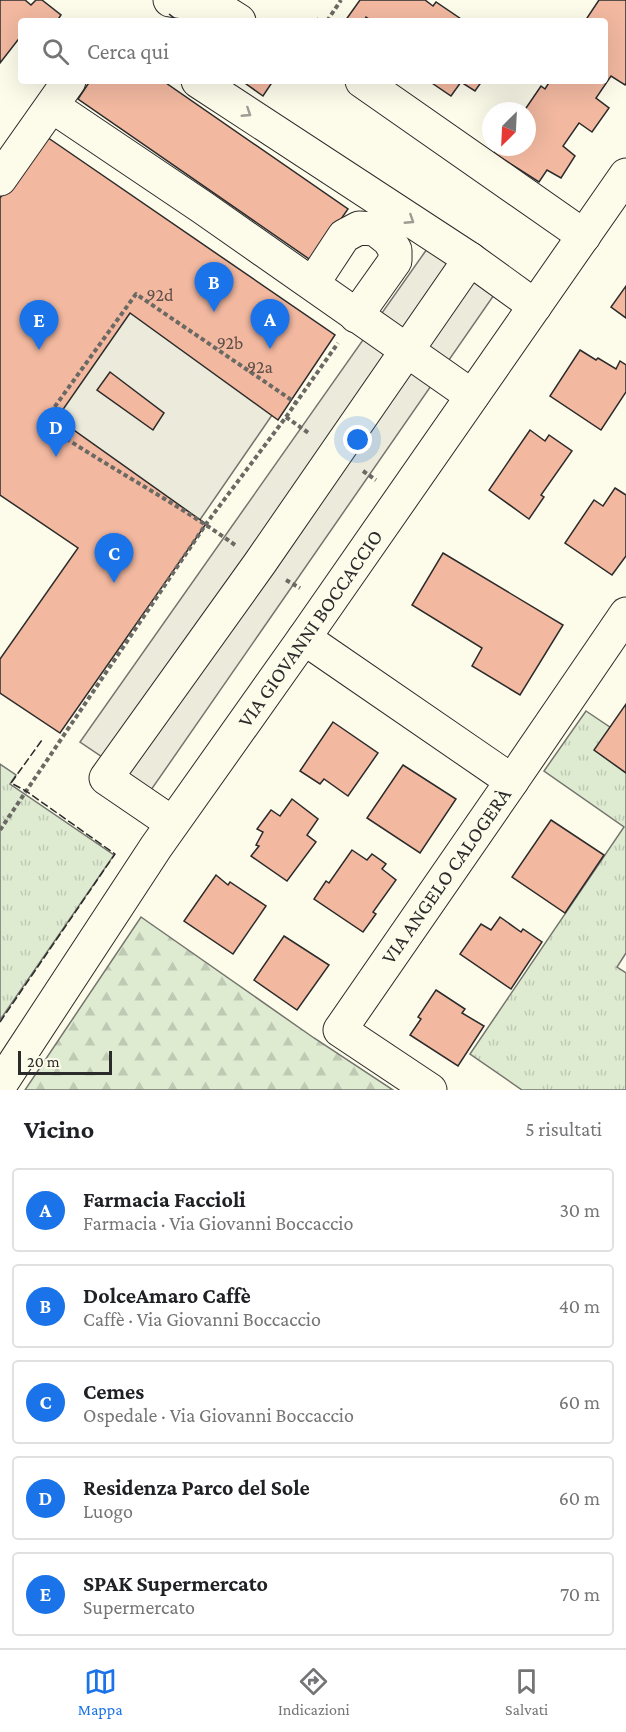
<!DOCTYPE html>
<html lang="it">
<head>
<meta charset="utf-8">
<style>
	:root { --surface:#fff; --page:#f6f6f6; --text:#202124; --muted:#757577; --line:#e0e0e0; --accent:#1a73e8 }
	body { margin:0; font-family:"Crimson Pro",serif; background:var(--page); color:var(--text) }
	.compass { position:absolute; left:482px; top:102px; width:54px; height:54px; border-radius:50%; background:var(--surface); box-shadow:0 6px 24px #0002; rotate:204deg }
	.scale { position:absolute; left:18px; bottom:15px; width:94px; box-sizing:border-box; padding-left:6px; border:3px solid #2b2b2b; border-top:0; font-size:16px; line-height:21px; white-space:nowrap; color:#2b2b2b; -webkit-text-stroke:4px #fdfbea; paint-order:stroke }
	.you { position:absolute; left:358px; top:440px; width:21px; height:21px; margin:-15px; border:4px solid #fff; border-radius:50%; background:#1a73e8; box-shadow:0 0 0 9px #1a73e833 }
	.badge { display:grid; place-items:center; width:39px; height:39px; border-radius:50%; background:var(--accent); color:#fff; font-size:20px; font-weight:700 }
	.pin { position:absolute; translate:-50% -50px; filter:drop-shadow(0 2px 3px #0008) }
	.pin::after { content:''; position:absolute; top:32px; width:21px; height:18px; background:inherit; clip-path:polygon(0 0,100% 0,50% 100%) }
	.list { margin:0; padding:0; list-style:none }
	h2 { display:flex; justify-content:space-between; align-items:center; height:78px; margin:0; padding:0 24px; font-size:26px }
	h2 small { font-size:20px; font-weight:400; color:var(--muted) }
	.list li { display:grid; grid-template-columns:39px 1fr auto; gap:18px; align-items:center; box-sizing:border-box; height:84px; margin:0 12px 12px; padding:0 12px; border:2px solid var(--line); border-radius:6px }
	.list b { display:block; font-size:22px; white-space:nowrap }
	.list p { margin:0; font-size:20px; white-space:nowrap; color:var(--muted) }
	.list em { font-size:20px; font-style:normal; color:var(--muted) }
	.icon { flex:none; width:33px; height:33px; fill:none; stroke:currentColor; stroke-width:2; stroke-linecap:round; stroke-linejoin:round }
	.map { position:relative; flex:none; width:626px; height:1090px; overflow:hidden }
	.search { position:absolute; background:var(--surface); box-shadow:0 6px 24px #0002; left:18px; right:18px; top:18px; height:66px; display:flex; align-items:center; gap:15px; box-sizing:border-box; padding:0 21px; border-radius:6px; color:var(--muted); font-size:22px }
	.sheet { height:558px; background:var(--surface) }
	nav { display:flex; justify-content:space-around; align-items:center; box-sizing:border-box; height:84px; border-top:2px solid var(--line); background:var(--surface); font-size:16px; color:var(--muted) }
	nav a { display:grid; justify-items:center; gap:3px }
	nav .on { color:var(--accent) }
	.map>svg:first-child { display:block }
	.grass { fill:url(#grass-tufts); stroke:#74746e; stroke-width:1.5 }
	.forest { fill:url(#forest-firs); stroke:#74746e; stroke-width:1.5 }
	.parking { fill:#eceadb; stroke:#74746e; stroke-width:1.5 }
	.building { fill:#f2b8a0; stroke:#2b2b2b; stroke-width:1.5 }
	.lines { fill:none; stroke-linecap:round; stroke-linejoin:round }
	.minor-casing { stroke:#2b2b2b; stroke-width:35 }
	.path { stroke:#6a6964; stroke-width:4; stroke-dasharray:4.5 3; stroke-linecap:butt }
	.minor { stroke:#fdfbea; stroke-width:33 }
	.fence { stroke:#2b2b2b; stroke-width:1.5; stroke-dasharray:8 3; stroke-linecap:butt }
	.oneway { stroke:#9e9d94 }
	.labels { text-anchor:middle; stroke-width:4.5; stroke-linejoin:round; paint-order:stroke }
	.number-label { font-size:18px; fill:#5d4e48 }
	.street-label { font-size:21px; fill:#2b2b2b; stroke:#fdfbea }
</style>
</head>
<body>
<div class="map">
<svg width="626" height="1090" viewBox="0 0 626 1090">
	<defs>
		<pattern id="grass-tufts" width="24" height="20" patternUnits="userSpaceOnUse" patternTransform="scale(1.5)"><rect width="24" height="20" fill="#deebd1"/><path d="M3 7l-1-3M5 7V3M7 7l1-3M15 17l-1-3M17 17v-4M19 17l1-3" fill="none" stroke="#bfcab4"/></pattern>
		<pattern id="forest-firs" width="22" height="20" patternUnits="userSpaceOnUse" patternTransform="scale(1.5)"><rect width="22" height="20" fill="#deebd1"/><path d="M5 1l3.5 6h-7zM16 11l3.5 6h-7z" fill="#bfcab4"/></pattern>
	</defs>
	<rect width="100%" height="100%" fill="#fdfbea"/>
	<g class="grass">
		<polygon points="586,711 626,738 626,953 617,967 626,973 626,1090 522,1090 470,1054 624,827 544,771"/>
		<polygon points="0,764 16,775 10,784 114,855 0,1020"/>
	</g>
	<polygon class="forest" points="141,917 314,1038 393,1090 25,1090"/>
	<g class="parking">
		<polygon points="427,249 494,295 151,790 80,742"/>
		<polygon points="126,296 279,405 195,527 39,420"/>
	</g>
	<g class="building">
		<polygon points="0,0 25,0 31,5 36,0 42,0 61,15 57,21 21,21 21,36 0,63"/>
		<polygon points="360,0 425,0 433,6 436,2 464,21 372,21 366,17 364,21 345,21"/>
		<polygon points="599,0 626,0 626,83 625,85 611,76 596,98 609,108 592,132 579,123 563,146 575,156 561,178 547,170 539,182 494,153 498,147 527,147 527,111 524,111 541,86 545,89 550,81 605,81 605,21 585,21"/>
		<polygon points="90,81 163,81 348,209 312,261 78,99"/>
		<polygon points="242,81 273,81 263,96"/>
		<polygon points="429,81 482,81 475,91 461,82 451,96"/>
		<polygon points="44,135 335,335 278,420 130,313 57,418 206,524 60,733 0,693 0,659 78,548 0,495 0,198"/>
		<polygon points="626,286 626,318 611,307"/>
		<polygon points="580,350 596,360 598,358 616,369 620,361 626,365 626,392 601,430 550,396"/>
		<polygon points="110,372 164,413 153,430 97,390"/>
		<polygon points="530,430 545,441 549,435 572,451 541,495 544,497 529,519 489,490"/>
		<polygon points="615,488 626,495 626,556 612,575 565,543 594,500 603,506"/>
		<polygon points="443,553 563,625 520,695 472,666 482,648 412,605"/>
		<polygon points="626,704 626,773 594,750"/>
		<polygon points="333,722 378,753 348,796 324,779 320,784 300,771"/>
		<polygon points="403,765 456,799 420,853 367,818"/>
		<polygon points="292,799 318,819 307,835 316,842 287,881 251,856 259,846 256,845 263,832 257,829 271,810 280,816"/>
		<polygon points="551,820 604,855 565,913 512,877"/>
		<polygon points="352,850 367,860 372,854 386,864 382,869 396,880 373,912 376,914 363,932 314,899 326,881 329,883"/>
		<polygon points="216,875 228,885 230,882 266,906 233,954 184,921"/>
		<polygon points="500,917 521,932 523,929 542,942 511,989 460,954 481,924 491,930"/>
		<polygon points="284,936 329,965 297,1010 254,980"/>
		<polygon points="436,990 465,1009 462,1013 484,1026 458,1066 410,1035 421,1019 418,1017"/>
	</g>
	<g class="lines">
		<g class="minor-casing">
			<g id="minor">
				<polyline points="170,0 217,7 239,21"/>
				<polyline points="198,81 470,259 535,306"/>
				<polyline points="362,81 584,236"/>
				<polyline points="52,106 202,207 472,396"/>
				<polyline points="0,179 69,81"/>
				<polyline points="321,271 344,236 359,228 375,229 389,240 395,250 395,261 356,316"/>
				<polyline points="304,638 512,781 340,1030 430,1090"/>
				<polyline points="512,781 626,614"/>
				<polyline points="172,823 106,778 260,563 470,259"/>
				<path id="s1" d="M0,1085l156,-238 148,-209 322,-463"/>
			</g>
		</g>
		<g class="path">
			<polyline points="327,21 341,0"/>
			<polyline points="286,417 310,434"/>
			<polyline points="363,471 376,480"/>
			<path d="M235,545c-61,-44 -130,-79 -192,-122l93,-129 160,109"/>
			<polyline points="286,580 300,588"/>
			<polyline points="0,830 206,524 286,417 338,343"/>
		</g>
		<use href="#minor" class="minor"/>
		<g class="fence">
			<polyline points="169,14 178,21"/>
			<polyline points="315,21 318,18"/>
			<polyline points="0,1022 115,854 26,791 11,783 42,740"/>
		</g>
	</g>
	<defs><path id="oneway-chevron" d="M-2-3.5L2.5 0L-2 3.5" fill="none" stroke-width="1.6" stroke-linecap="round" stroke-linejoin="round" transform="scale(1.5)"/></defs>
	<g class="oneway">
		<use href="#oneway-chevron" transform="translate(247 113) rotate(33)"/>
		<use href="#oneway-chevron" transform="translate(410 220) rotate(33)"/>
	</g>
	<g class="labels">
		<g class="number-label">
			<text x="160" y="301">92d</text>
			<text x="230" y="349">92b</text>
			<text x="260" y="373">92a</text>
		</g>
		<g class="street-label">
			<text dy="7" stroke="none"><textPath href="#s1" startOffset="552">VIA GIOVANNI BOCCACCIO</textPath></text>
			<text transform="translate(446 876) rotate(-55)" y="7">VIA ANGELO CALOGERÀ</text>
		</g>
	</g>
</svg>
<svg class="compass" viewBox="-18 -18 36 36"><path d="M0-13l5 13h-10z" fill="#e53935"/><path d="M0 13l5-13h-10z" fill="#757577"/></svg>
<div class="scale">20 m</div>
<div class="you"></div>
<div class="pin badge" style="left:270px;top:349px">A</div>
<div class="pin badge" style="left:214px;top:312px">B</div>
<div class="pin badge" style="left:114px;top:583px">C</div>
<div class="pin badge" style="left:56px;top:457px">D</div>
<div class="pin badge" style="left:39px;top:350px">E</div>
<div class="search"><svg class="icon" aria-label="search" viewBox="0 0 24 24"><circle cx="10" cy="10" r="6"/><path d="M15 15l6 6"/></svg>Cerca qui</div>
</div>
<section class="sheet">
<h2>Vicino<small>5 risultati</small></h2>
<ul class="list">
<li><span class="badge">A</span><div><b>Farmacia Faccioli</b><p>Farmacia · Via Giovanni Boccaccio</p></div><em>30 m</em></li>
<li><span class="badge">B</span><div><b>DolceAmaro Caffè</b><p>Caffè · Via Giovanni Boccaccio</p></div><em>40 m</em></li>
<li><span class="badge">C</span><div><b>Cemes</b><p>Ospedale · Via Giovanni Boccaccio</p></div><em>60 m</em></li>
<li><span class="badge">D</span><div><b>Residenza Parco del Sole</b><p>Luogo</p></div><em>60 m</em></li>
<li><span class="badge">E</span><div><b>SPAK Supermercato</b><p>Supermercato</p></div><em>70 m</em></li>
</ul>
</section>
<nav>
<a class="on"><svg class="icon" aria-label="map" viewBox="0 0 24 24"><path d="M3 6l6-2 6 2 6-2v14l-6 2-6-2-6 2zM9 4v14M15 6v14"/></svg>Mappa</a>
<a><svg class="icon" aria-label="directions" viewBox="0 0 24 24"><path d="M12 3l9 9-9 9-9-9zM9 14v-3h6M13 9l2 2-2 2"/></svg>Indicazioni</a>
<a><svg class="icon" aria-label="saved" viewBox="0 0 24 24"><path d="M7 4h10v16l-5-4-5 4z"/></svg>Salvati</a>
</nav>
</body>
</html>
